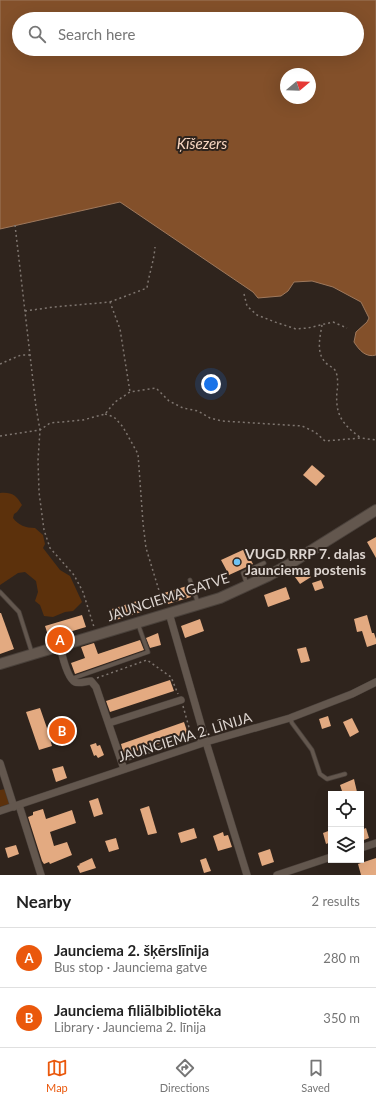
<!DOCTYPE html>
<html lang="en">
<head>
<meta charset="utf-8">
<style>
	:root { --surface:#fff; --page:#f2f2f2; --text:#222; --muted:#767676; --line:#e0e0e0; --accent:#ea580c }
	body { margin:0; font-family:Lato,sans-serif; background:var(--page); color:var(--text) }
	.controls { position:absolute; right:12px; bottom:12px; display:grid; overflow:hidden; border-radius:0px; box-shadow:0 4px 16px #0002 }
	.controls button { width:36px; height:36px; display:grid; place-items:center; padding:0; border:0; border-bottom:1px solid var(--line); background:var(--surface); color:var(--text); font:20px sans-serif }
	.compass { position:absolute; left:280px; top:68px; width:36px; height:36px; border-radius:50%; background:var(--surface); box-shadow:0 4px 16px #0002; rotate:71deg }
	.you { position:absolute; left:211px; top:384px; width:14px; height:14px; margin:-10px; border:3px solid #fff; border-radius:50%; background:#1a73e8; box-shadow:0 0 0 6px #1a73e833 }
	.badge { display:grid; place-items:center; width:26px; height:26px; border-radius:50%; background:var(--accent); color:#fff; font-size:13px; font-weight:700 }
	.pin { position:absolute; translate:-50% -50%; border:2px solid #fff; box-shadow:0 1px 4px #0006 }
	.list { margin:0; padding:0; list-style:none }
	h2 { display:flex; justify-content:space-between; align-items:center; height:52px; margin:0; padding:0 16px; font-size:17px }
	h2 small { font-size:13px; font-weight:400; color:var(--muted) }
	.list li { display:grid; grid-template-columns:26px 1fr auto; gap:12px; align-items:center; box-sizing:border-box; height:60px; padding:0 16px; border-top:1px solid var(--line) }
	.list b { display:block; font-size:15px; white-space:nowrap }
	.list p { margin:0; font-size:13px; white-space:nowrap; color:var(--muted) }
	.list em { font-size:13px; font-style:normal; color:var(--muted) }
	.icon { flex:none; width:22px; height:22px; fill:none; stroke:currentColor; stroke-width:2; stroke-linecap:round; stroke-linejoin:round }
	.map { position:relative; flex:none; width:376px; height:875px; overflow:hidden }
	.search { position:absolute; background:var(--surface); box-shadow:0 4px 16px #0002; left:12px; right:12px; top:12px; height:44px; display:flex; align-items:center; gap:10px; box-sizing:border-box; padding:0 14px; border-radius:22px; color:var(--muted); font-size:15px }
	.sheet { height:172px; background:var(--surface) }
	nav { display:flex; justify-content:space-around; align-items:center; box-sizing:border-box; height:56px; border-top:1px solid var(--line); background:var(--surface); font-size:11px; color:var(--muted) }
	nav a { display:grid; justify-items:center; gap:2px }
	nav .on { color:var(--accent) }
	.map>svg:first-child { display:block }
	.green { fill:#5c310c }
	.water { fill:#83502a; stroke:#9e785c; fill-rule:evenodd }
	.building { fill:#e3aa81 }
	.lines { fill:none; stroke-linecap:round; stroke-linejoin:round }
	.lane-casing { stroke:#4a413b; stroke-width:5 }
	.street-casing { stroke:#4a413b; stroke-width:8 }
	.secondary-casing { stroke:#4a413b; stroke-width:12 }
	.path { stroke:#7f7670; stroke-width:1.5; stroke-dasharray:2 3; stroke-linecap:butt }
	.lane { stroke:#63574e; stroke-width:3.5 }
	.street { stroke:#63574e; stroke-width:7 }
	.secondary { stroke:#63574e; stroke-width:10 }
	.poi-dot { fill:#6ec2f3; stroke:#2f241d; stroke-width:1.5 }
	.labels { text-anchor:middle; stroke-width:4; stroke-linejoin:round; paint-order:stroke }
	.poi-label { font-size:14px; font-weight:bold; fill:#ddd5d0; stroke:#2f241d; text-anchor:start }
	.street-label { font-size:14px; fill:#ddd5d0; stroke:#2f241d }
	.water-label { font-size:15px; font-style:italic; fill:#f7d6c1; stroke:#2f241d }
</style>
</head>
<body>
<div class="map">
<svg width="376" height="875" viewBox="0 0 376 875">
	<rect width="100%" height="100%" fill="#2f241d"/>
	<g class="green">
		<path d="M0,493c12,-1 16,2 22,12l-5,7 -3,2 -1,4c5,7 13,10 22,10l8,7 2,9 -2,4 17,22 10,6 12,26 -9,9 -8,1 -12,5 -9,-1 -4,-11 -5,-4 3,-9 -2,-11 -11,-9 -7,1 -18,12z"/>
		<polygon points="5,789 10,804 0,807 0,790"/>
	</g>
	<path class="water" d="M0,0h376v355c-10,3 -17,-5 -22,-13l2,-10 11,-10 2,-4 -8,-16 -28,-15 -21,-6 -18,1 -6,9 -7,5 -23,2 -5,-6 -133,-90 -120,27zM19,19h338v30h-338zM286,74h24v24h-24z"/>
	<g class="building">
		<polygon points="312,465 325,476 316,486 303,475"/>
		<polygon points="376,537 376,558 367,542"/>
		<polygon points="245,549 253,564 229,575 221,560"/>
		<polygon points="307,570 311,577 300,584 295,577"/>
		<polygon points="321,580 324,588 315,591 312,583"/>
		<polygon points="187,586 191,597 168,604 164,593"/>
		<polygon points="286,587 290,599 268,607 264,595"/>
		<polygon points="137,601 141,612 116,620 112,609"/>
		<polygon points="0,613 1,613 14,649 0,654"/>
		<polygon points="82,615 86,627 49,638 45,626"/>
		<polygon points="367,615 372,633 374,633 376,639 376,644 367,647 362,631 357,632 354,619"/>
		<polygon points="200,619 204,631 185,638 181,626"/>
		<polygon points="158,633 161,645 150,648 146,638"/>
		<polygon points="140,640 144,650 75,674 71,663 85,658 81,647 94,643 98,654"/>
		<polygon points="306,647 310,661 301,663 297,649"/>
		<polygon points="170,680 174,691 110,712 106,701"/>
		<polygon points="40,708 48,731 64,726 66,734 50,739 52,746 39,750 26,712"/>
		<polygon points="328,716 331,726 322,729 319,719"/>
		<polygon points="352,718 359,732 350,737 343,722"/>
		<polygon points="184,722 188,734 124,755 121,744"/>
		<polygon points="96,743 97,746 100,745 104,755 98,758 96,755 94,756 90,745"/>
		<polygon points="63,766 67,778 56,782 52,769"/>
		<polygon points="354,779 357,792 350,794 343,794 340,785"/>
		<polygon points="98,798 103,814 94,817 89,801"/>
		<polygon points="149,806 157,833 148,835 140,809"/>
		<polygon points="43,809 46,819 72,810 76,823 50,832 54,846 67,842 72,855 50,864 49,862 44,864 42,861 28,817 33,815 33,812"/>
		<polygon points="194,828 197,838 181,843 178,833"/>
		<polygon points="366,828 369,838 361,841 361,830"/>
		<polygon points="331,830 331,842 326,844 323,833"/>
		<polygon points="223,832 224,836 228,835 232,847 218,851 213,836"/>
		<polygon points="116,838 119,849 109,852 105,841"/>
		<polygon points="16,845 19,854 8,858 5,848"/>
		<polygon points="270,849 274,862 262,866 258,853"/>
		<polygon points="92,858 96,868 80,873 77,866 80,865 79,864"/>
		<polygon points="206,858 211,871 204,873 200,860"/>
		<polygon points="376,858 376,875 361,875 358,864"/>
	</g>
	<g class="lines">
		<g class="lane-casing">
			<g id="lane">
				<polyline points="190,580 198,603"/>
				<polyline points="247,585 243,573 264,563"/>
				<polyline points="0,592 19,612 32,653"/>
				<polyline points="71,679 148,652 138,624"/>
				<polyline points="290,718 292,723 312,750 320,774 327,779 345,774"/>
				<polyline points="121,761 192,737 204,741"/>
			</g>
		</g>
		<g class="street-casing">
			<g id="street">
				<polyline points="169,613 206,742 247,875"/>
				<path d="M60,646c2,9 7,32 15,36 4,2 12,-1 16,-1l5,6 28,82"/>
				<polyline points="109,723 181,700"/>
				<polyline points="0,763 14,807"/>
				<polyline points="19,805 41,875"/>
				<polyline points="0,811 206,742 290,718 352,694 376,682"/>
				<polyline points="361,848 376,843"/>
				<polyline points="277,875 331,857"/>
			</g>
		</g>
		<g class="secondary-casing">
			<polyline id="secondary" points="0,664 220,598 268,576 288,565 376,510"/>
		</g>
		<g class="path">
			<polyline points="15,225 36,407 40,430 38,460 39,492 44,530 50,548 74,575 83,592 94,627"/>
			<polyline points="244,294 247,306 257,315 275,322 296,329 308,328 333,322 347,328"/>
			<path d="M110,302l37,-14c2,-14 7,-27 8,-41"/>
			<polyline points="25,311 54,307 110,302 120,329 130,392"/>
			<path d="M322,325c-2,12 -6,27 3,37 3,4 9,5 11,10 2,5 2,14 1,19 -2,24 5,33 24,47"/>
			<polyline points="0,364 21,355 30,355"/>
			<polyline points="105,414 114,417 123,427 138,454 143,523 146,548 164,607"/>
			<polyline points="0,436 40,430 50,423 83,420 105,414 115,402 130,392 156,388 169,401 183,408 198,411 210,418 222,421 302,426 315,432 325,441 361,438 376,440"/>
			<polyline points="97,678 147,660 171,677 178,694"/>
			<polyline points="183,706 190,731"/>
		</g>
		<use href="#lane" class="lane"/>
		<use href="#street" class="street"/>
		<use href="#secondary" class="secondary"/>
	</g>
	<circle class="poi-dot" cx="237" cy="562" r="4"/>
	<g class="labels">
		<g class="poi-label">
			<text x="245" y="559">VUGD RRP 7. daļas<tspan x="245" dy="16">Jaunciema postenis</tspan></text>
		</g>
		<g class="street-label">
			<text transform="translate(168 597) rotate(-18)" y="5">JAUNCIEMA GATVE</text>
			<text transform="translate(185 737) rotate(-17)" y="5">JAUNCIEMA 2. LĪNIJA</text>
		</g>
		<g class="water-label">
			<text x="202" y="149">Ķīšezers</text>
		</g>
	</g>
</svg>
<div class="controls">
<button><svg class="icon" aria-label="locate" viewBox="0 0 24 24"><circle cx="12" cy="12" r="6"/><path d="M12 2v4M12 18v4M2 12h4M18 12h4"/></svg></button>
<button><svg class="icon" aria-label="layers" viewBox="0 0 24 24"><path d="M12 4l9 5-9 5-9-5zM3 14l9 5 9-5"/></svg></button>
</div>
<svg class="compass" viewBox="-18 -18 36 36"><path d="M0-13l5 13h-10z" fill="#e53935"/><path d="M0 13l5-13h-10z" fill="#767676"/></svg>
<div class="you"></div>
<div class="pin badge" style="left:60px;top:640px">A</div>
<div class="pin badge" style="left:62px;top:731px">B</div>
<div class="search"><svg class="icon" aria-label="search" viewBox="0 0 24 24"><circle cx="10" cy="10" r="6"/><path d="M15 15l6 6"/></svg>Search here</div>
</div>
<section class="sheet">
<h2>Nearby<small>2 results</small></h2>
<ul class="list">
<li><span class="badge">A</span><div><b>Jaunciema 2. šķērslīnija</b><p>Bus stop · Jaunciema gatve</p></div><em>280 m</em></li>
<li><span class="badge">B</span><div><b>Jaunciema filiālbibliotēka</b><p>Library · Jaunciema 2. līnija</p></div><em>350 m</em></li>
</ul>
</section>
<nav>
<a class="on"><svg class="icon" aria-label="map" viewBox="0 0 24 24"><path d="M3 6l6-2 6 2 6-2v14l-6 2-6-2-6 2zM9 4v14M15 6v14"/></svg>Map</a>
<a><svg class="icon" aria-label="directions" viewBox="0 0 24 24"><path d="M12 3l9 9-9 9-9-9zM9 14v-3h6M13 9l2 2-2 2"/></svg>Directions</a>
<a><svg class="icon" aria-label="saved" viewBox="0 0 24 24"><path d="M7 4h10v16l-5-4-5 4z"/></svg>Saved</a>
</nav>
</body>
</html>
